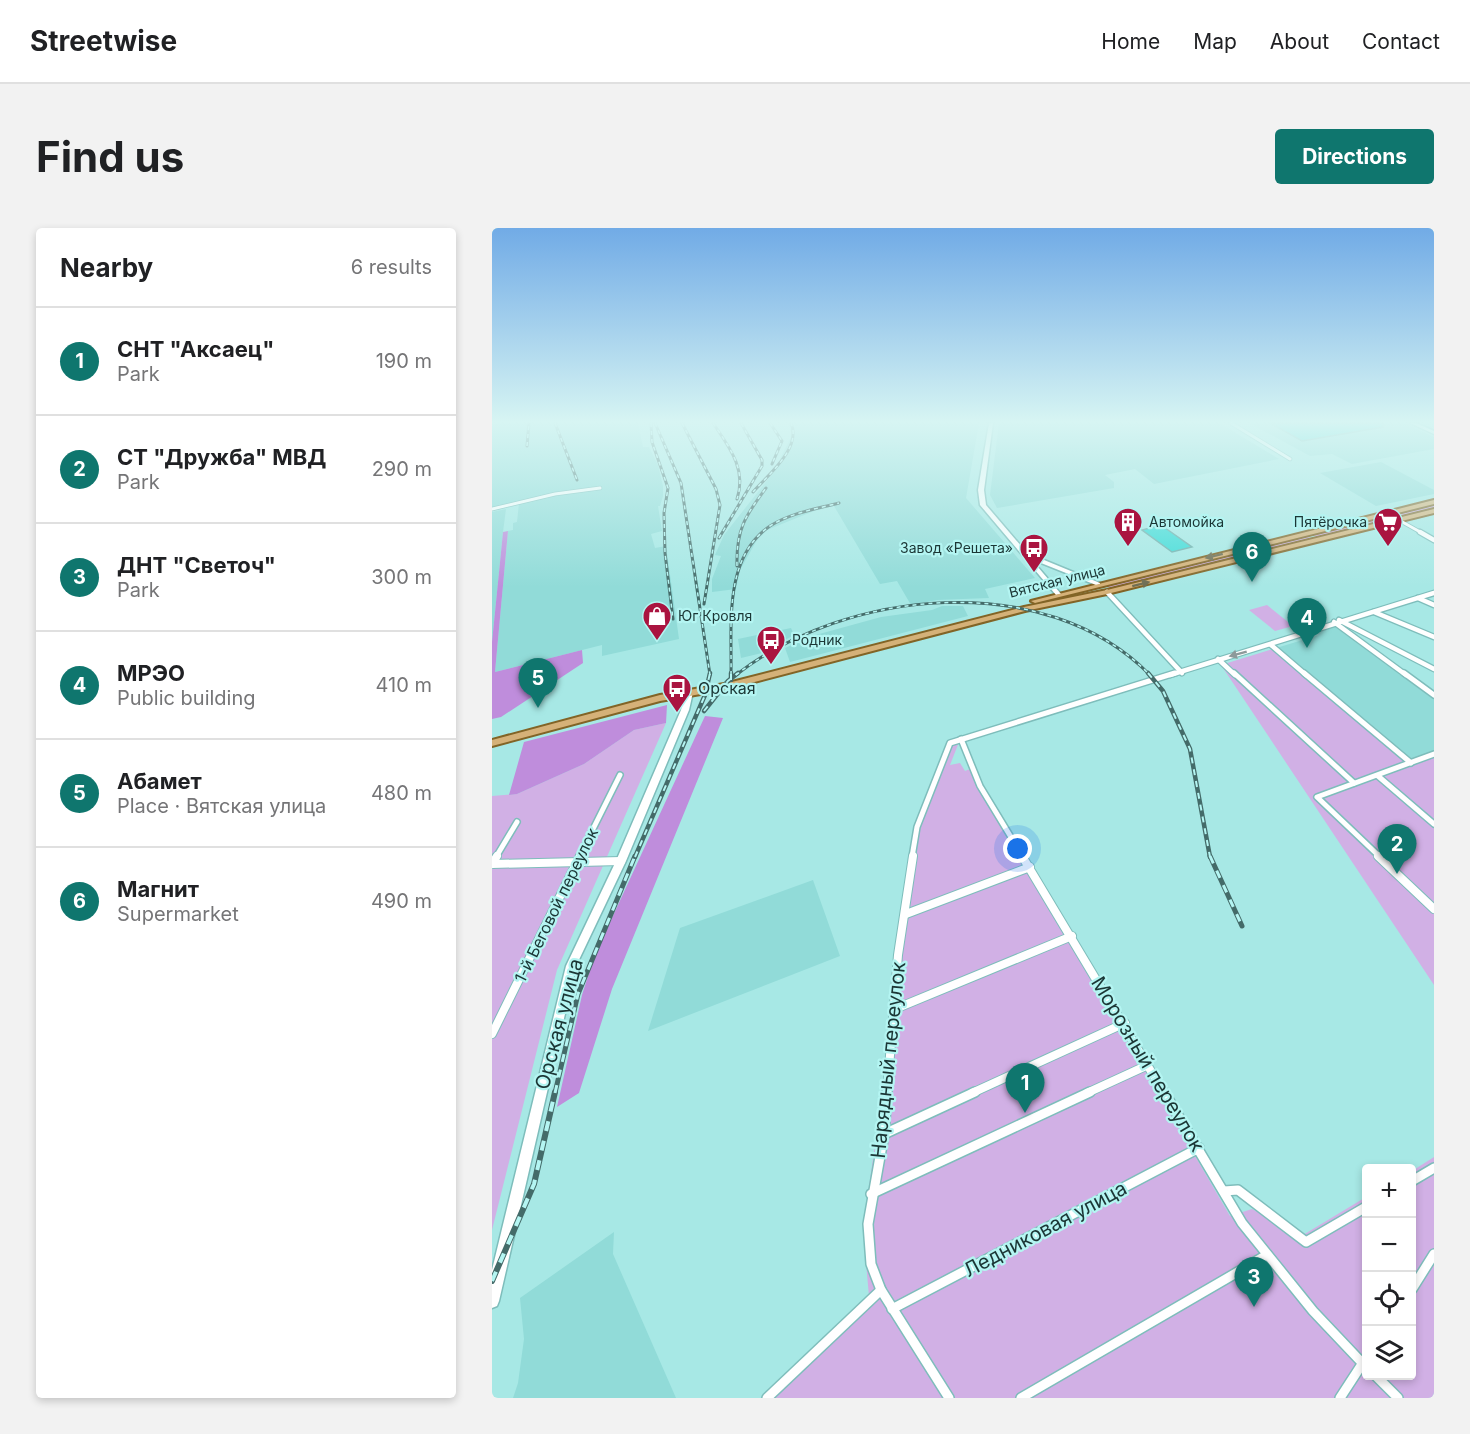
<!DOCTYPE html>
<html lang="en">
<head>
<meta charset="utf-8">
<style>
	:root { --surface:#fff; --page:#f2f2f2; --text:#202124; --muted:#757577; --line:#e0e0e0; --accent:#0f766e }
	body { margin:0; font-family:Inter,sans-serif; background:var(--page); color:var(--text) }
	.controls { position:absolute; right:18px; bottom:18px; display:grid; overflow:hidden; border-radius:6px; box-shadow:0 3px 9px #0003 }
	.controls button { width:54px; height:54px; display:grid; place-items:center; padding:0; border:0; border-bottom:2px solid var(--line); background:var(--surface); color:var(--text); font:30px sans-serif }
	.you { position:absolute; left:526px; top:621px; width:21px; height:21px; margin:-15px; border:4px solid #fff; border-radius:50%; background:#1a73e8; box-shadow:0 0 0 9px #1a73e833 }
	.badge { display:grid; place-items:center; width:39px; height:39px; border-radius:50%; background:var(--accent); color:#fff; font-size:20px; font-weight:700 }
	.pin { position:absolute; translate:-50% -50px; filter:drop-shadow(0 2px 3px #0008) }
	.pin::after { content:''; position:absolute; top:32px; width:21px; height:18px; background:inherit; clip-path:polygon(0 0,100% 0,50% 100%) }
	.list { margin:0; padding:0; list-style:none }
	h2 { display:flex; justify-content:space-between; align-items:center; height:78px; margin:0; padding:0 24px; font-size:26px }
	h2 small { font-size:20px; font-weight:400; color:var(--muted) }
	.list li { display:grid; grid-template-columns:39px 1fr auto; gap:18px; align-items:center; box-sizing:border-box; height:108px; padding:0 24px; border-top:2px solid var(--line) }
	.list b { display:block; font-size:22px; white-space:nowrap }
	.list p { margin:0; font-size:20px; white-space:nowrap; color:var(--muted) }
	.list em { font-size:20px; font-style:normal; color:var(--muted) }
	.icon { flex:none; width:33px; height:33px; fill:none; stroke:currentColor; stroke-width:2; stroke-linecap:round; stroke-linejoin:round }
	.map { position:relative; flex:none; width:942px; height:1170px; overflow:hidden; border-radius:6px }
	header { display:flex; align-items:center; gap:36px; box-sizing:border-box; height:84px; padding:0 30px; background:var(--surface); border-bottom:2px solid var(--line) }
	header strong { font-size:28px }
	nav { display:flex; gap:33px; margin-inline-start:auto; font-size:21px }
	.intro { display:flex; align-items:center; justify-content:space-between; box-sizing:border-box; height:144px; padding:0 36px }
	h1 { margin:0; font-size:42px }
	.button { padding:15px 27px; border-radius:6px; background:var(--accent); color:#fff; font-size:21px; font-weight:700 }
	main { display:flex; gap:36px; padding:0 36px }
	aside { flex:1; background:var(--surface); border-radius:6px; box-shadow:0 3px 9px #0003 }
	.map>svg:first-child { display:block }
	.built { fill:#91dbd8 }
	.green { fill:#d1b0e5 }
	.forest { fill:#bf8ddc }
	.building { fill:#41dbd7; stroke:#73b2af; stroke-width:1.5 }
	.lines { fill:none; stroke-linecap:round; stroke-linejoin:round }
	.street-far4-casing { stroke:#7ebdbb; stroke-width:4.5 }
	.street-far3-casing { stroke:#7ebdbb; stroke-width:7 }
	.street-far2-casing { stroke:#7ebdbb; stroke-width:8 }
	.street-far1-casing { stroke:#7ebdbb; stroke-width:10 }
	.street-casing { stroke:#7ebdbb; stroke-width:12 }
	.secondary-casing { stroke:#7ebdbb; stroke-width:3 }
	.primary-casing { stroke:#826426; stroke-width:4 }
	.street-far4 { stroke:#fff; stroke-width:3 }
	.street-far3 { stroke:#fff; stroke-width:4.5 }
	.street-far2 { stroke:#fff; stroke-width:5 }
	.street-far1 { stroke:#fff; stroke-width:8 }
	.street { stroke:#fff; stroke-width:9 }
	.secondary { fill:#fff; fill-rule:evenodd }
	.primary { fill:#d5b178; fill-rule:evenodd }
	.rail-far3-casing { stroke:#446b69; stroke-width:3 }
	.rail-far2-casing { stroke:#446b69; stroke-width:4.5 }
	.rail-far1-casing { stroke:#446b69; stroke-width:5 }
	.rail-casing { stroke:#446b69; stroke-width:6 }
	.rail-far3 { stroke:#b4f5f2; stroke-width:1.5; stroke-dasharray:4; stroke-linecap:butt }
	.rail-far2 { stroke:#b4f5f2; stroke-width:2; stroke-dasharray:6; stroke-linecap:butt }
	.rail-far1 { stroke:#b4f5f2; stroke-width:3; stroke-dasharray:8; stroke-linecap:butt }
	.rail { stroke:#b4f5f2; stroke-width:4; stroke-dasharray:10; stroke-linecap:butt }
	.oneway { fill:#6f6d53 }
	.oneway2 { fill:#8d9a9a }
	.labels { text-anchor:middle; stroke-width:4.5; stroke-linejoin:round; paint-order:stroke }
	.far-poi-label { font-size:14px; fill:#1b3635; stroke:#b4f5f2; text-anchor:start }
	.far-street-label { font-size:14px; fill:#1b3635; stroke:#b4f5f2 }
	.poi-label { font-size:16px; fill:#1b3635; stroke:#b4f5f2; text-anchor:start }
	.street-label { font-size:16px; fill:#1b3635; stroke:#b4f5f2 }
	.near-street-label { font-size:20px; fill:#1b3635; stroke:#b4f5f2 }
</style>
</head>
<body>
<header>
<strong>Streetwise</strong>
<nav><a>Home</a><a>Map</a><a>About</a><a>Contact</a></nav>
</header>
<div class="intro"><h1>Find us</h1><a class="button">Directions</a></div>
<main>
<aside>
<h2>Nearby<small>6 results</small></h2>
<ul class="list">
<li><span class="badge">1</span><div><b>СНТ &quot;Аксаец&quot;</b><p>Park</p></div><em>190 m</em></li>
<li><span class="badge">2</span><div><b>СТ &quot;Дружба&quot; МВД</b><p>Park</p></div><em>290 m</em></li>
<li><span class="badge">3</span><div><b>ДНТ &quot;Светоч&quot;</b><p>Park</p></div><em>300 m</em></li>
<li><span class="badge">4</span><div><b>МРЭО</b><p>Public building</p></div><em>410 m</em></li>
<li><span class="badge">5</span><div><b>Абамет</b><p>Place · Вятская улица</p></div><em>480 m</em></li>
<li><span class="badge">6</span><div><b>Магнит</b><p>Supermarket</p></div><em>490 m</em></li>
</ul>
</aside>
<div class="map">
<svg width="942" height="1170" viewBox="0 0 942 1170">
	<rect width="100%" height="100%" fill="#a7e8e5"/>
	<g class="built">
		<polygon points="7,195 146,195 151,219 157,219 166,237 171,258 171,268 168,278 166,278 170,303 159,306 163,320 174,318 187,411 110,428 110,417 3,444 16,303 21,302 21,295 25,294 27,275 0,281 0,197"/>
		<polygon points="296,195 487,195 474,270 543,350 493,361 497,370 445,372 419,377 405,353 388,356 342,278 322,283 275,302 265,312 248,342 244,361 220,364 220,351 229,328 223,327 232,307 291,232 288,231 300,207"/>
		<polygon points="507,195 727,195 787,231 662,256 643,241 613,247 622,254 622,260 505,280 498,267"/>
		<polygon points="757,195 912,195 942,209 942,221 860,236 840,226 818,228"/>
		<polygon points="889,234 942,262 942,266 884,278 828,245"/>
		<polygon points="14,281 11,304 0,414 0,284"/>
		<polygon points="450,378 471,378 476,388 298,434 293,420 320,408 389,389 440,382"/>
		<polygon points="845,397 942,469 942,526 918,535 781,421 827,407 823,404"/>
		<polygon points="299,400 302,407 270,425 249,430 246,411"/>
		<polygon points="321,652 348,728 156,803 188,700"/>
		<polygon points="122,1004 121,1026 184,1170 21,1170 26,1155 32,1111 28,1070"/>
	</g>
	<g class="green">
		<polygon points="942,276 942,280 824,309 819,306"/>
		<polygon points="814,307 818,310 621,361 612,358"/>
		<polygon points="775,377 801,398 783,403 757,382"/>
		<polygon points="781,421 918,535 942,526 942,757 729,437"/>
		<polygon points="174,495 65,742 0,1002 0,568 25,566 92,536 142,502"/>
		<polygon points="467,514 458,537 468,535 473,543 478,541 738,988 760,981 811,1007 874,969 874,1148 920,1148 920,943 942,929 942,1170 278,1170 377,1068 371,1002 402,781 419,624 459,516"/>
	</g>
	<g class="forest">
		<polygon points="16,303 3,444 90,422 91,435 9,489 0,491 0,414 11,304"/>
		<polygon points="175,477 174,495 142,502 92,536 25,566 17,567 32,514"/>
		<polygon points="213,488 231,490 120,761 87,865 65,879 90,767 102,729"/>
	</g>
	<g class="building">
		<polygon points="778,195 891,195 891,199 810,213"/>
		<polygon points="669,297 700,319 680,324 650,302"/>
	</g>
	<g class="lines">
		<g class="street-far4-casing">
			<g id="street-far4">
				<polyline points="739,195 798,231"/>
				<polyline points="0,281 63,266 108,260"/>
				<polyline points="905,291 930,305"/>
			</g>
		</g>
		<g class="street-far3-casing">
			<g id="street-far3">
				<polyline points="928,304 942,312"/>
				<polyline points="615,364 690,445"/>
				<polyline points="926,370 942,377"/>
				<polyline points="882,384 942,409"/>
				<polyline points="847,392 942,441"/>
				<polyline points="842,394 914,447"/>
				<polyline points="779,417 814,447"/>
				<polyline points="726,431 743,447"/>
				<polyline points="678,447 942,365"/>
			</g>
		</g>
		<g class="street-far2-casing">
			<g id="street-far2">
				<polyline points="742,445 862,555"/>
				<polyline points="812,445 919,535"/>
				<polyline points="912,445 942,467"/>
				<polyline points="469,511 488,558 531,629"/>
				<polyline points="886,548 942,596"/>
				<polyline points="4,629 25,594"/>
				<polyline points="87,629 128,547"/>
				<polyline points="420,629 425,599 458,515 683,445"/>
				<polyline points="888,629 825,569 942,526"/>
			</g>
		</g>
		<g class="street-far1-casing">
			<g id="street-far1">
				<polyline points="530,628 672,865"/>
				<polyline points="886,628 942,681"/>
				<polyline points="0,636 129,633"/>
				<polyline points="0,636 5,628"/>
				<polyline points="414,686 538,639"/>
				<polyline points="403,781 580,708"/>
				<polyline points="0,806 88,628"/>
				<polyline points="395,865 406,727 421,628"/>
				<polyline points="480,865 633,795"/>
				<polyline points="595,865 656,837"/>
			</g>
		</g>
		<g class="street-casing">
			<g id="street">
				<polyline points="395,864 392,906 376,996 379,1036 389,1062 457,1170"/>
				<polyline points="672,864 750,995 821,1083 874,1139"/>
				<polyline points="392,906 483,864"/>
				<polyline points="920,953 942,940"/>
				<polyline points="732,963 746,962 814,1014 874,979"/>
				<polyline points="379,966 598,864"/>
				<polyline points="920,1061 942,1026"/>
				<polyline points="400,1081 707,920"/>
				<polyline points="884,1148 906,1170"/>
				<polyline points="275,1170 389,1062"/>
				<polyline points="529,1170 775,1027"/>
				<polyline points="848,1170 874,1130"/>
			</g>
		</g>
		<g class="secondary-casing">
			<g id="secondary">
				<polygon points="497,195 501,195 492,262 494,277 535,325 608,355 608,357 604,357 539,331 569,366 564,367 488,277 486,262"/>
				<polygon points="918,195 924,195 942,203 942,206"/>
				<polygon points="194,462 200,462 201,464 197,482 134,633 84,738 7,1073 5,1078 0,1080 0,1042 74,738 124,633 189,482"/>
			</g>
		</g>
		<g class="primary-casing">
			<g id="primary">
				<polygon points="942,272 942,276 543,375 539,373"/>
				<polygon points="942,281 942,285 615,366 533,383 232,462 168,473 0,518 0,512 168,467 232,456 532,379 615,362"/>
			</g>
		</g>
		<use href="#street-far4" class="street-far4"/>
		<use href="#street-far3" class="street-far3"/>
		<use href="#street-far2" class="street-far2"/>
		<use href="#street-far1" class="street-far1"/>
		<use href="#street" class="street"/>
		<use href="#secondary" class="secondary"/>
		<use href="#primary" class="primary"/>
		<g class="rail-far3-casing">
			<g id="rail-far3">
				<polyline points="63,195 85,252"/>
				<polyline points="159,195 160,214 176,260 172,285 173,325 181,391"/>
				<polyline points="163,195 189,255 218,447"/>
				<polyline points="190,195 224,261 228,277 212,376"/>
				<path d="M221,195c16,24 34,46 24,76"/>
				<polyline points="278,195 290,213 280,236"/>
				<polyline points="35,218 37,195"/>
				<path d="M261,264c15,-17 49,-44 38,-69"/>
				<polyline points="227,310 270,238 270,232 249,195"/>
				<path d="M245,338c-1,-36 8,-50 29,-78"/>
				<path d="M239,447c1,-50 -8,-117 39,-149 20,-13 46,-17 69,-23"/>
				<path d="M244,447c110,-86 309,-107 414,0"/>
			</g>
		</g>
		<g class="rail-far2-casing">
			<g id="rail-far2">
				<polyline points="656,445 671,463 698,521 718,629"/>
				<polyline points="239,452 239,445"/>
				<polyline points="212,483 236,453 246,445"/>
				<polyline points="143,629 213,467 218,445"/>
			</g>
		</g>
		<g class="rail-far1-casing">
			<g id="rail-far1">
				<polyline points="718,628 750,698"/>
				<polyline points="63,865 86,766 143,628"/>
			</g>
		</g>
		<g class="rail-casing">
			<polyline id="rail" points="0,1053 42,956 63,864"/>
		</g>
		<use href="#rail-far3" class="rail-far3"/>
		<use href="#rail-far2" class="rail-far2"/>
		<use href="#rail-far1" class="rail-far1"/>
		<use href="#rail" class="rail"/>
	</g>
	<defs><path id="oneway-solid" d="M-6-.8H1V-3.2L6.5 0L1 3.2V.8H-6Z" transform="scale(1.5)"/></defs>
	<g class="oneway">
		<use href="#oneway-solid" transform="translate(722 328) rotate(166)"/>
		<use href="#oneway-solid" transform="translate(649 356) rotate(-14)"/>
	</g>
	<use class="oneway2" href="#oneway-solid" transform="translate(746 426) rotate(165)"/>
	<linearGradient id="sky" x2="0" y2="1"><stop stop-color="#71abe6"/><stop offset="0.54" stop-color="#d7f5f3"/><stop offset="1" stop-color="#d7f5f3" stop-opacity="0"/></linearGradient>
	<rect width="942" height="359" fill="url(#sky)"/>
	<defs>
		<g id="building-pin" transform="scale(1.5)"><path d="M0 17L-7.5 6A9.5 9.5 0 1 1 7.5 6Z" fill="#aa1440" stroke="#b4f5f2"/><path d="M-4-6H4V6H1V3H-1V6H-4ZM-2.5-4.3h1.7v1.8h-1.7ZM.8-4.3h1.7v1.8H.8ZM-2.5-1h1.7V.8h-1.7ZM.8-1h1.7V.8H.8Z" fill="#fff"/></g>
		<g id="supermarket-pin" transform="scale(1.5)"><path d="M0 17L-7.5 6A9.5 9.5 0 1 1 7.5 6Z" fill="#aa1440" stroke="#b4f5f2"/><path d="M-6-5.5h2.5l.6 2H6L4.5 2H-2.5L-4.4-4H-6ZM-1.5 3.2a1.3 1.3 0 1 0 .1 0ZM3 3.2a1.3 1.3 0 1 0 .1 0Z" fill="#fff"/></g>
		<g id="bus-pin" transform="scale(1.5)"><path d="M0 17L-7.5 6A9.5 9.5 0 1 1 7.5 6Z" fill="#aa1440" stroke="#b4f5f2"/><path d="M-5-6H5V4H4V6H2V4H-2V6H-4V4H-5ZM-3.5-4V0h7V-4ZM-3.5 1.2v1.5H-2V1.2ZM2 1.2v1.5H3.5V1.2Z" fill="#fff"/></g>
		<g id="shop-pin" transform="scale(1.5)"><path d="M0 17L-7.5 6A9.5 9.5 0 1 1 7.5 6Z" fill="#aa1440" stroke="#b4f5f2"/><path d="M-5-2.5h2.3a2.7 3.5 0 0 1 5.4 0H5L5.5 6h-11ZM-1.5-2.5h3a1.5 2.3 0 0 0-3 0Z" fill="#fff"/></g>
	</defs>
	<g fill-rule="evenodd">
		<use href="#building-pin" x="636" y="294"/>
		<use href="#supermarket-pin" x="896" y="294"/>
		<use href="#bus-pin" x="542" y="320"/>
		<use href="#shop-pin" x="165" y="388"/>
		<use href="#bus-pin" x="279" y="412"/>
		<use href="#bus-pin" x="185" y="460"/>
	</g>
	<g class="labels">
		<g class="far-poi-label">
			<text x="657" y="299">Автомойка</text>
			<text x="875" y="299" text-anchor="end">Пятёрочка</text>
			<text x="521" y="325" text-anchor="end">Завод «Решета»</text>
			<text x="186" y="393">Юг Кровля</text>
			<text x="300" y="417">Родник</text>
		</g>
		<g class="far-street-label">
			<text transform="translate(565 353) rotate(-14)" y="5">Вятская улица</text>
		</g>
		<g class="poi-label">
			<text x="206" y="466">Орская</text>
		</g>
		<g class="street-label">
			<text transform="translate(64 677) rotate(-64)" y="6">1-й Беговой переулок</text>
		</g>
		<g class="near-street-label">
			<text transform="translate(67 796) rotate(-75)" y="7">Орская улица</text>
			<text transform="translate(396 832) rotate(-84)" y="7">Нарядный переулок</text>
			<text transform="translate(656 836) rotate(59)" y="7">Морозный переулок</text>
			<text transform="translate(553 1001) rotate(-28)" y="7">Ледниковая улица</text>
		</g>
	</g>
</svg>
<div class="controls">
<button>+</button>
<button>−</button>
<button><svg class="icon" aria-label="locate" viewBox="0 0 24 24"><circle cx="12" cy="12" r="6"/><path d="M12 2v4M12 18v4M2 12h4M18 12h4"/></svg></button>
<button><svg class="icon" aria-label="layers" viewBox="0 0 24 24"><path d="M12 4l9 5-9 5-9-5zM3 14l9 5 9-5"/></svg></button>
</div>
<div class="you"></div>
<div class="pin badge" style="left:533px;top:885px">1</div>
<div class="pin badge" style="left:905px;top:646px">2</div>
<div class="pin badge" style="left:762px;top:1079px">3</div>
<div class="pin badge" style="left:815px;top:420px">4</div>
<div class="pin badge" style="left:46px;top:480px">5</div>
<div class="pin badge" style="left:760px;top:354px">6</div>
</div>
</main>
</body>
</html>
